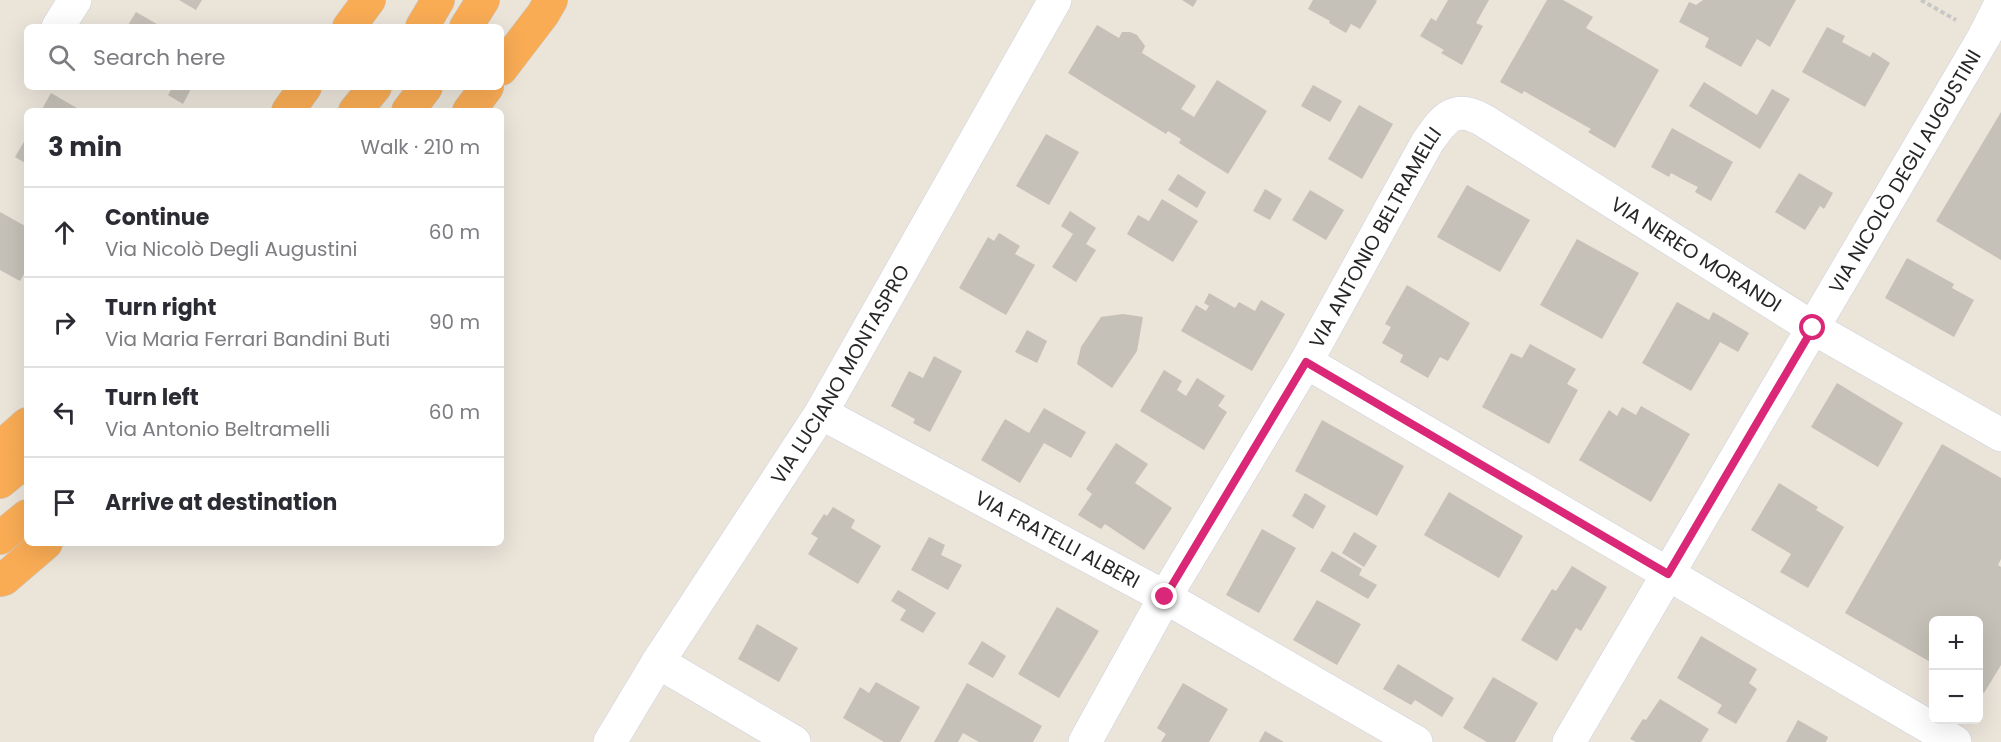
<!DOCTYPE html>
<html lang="en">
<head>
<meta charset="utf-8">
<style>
	:root { --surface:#fff; --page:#f7f7f7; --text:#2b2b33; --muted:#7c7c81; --line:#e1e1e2 }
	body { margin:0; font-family:Poppins,sans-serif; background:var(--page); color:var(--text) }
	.controls { position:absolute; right:18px; bottom:18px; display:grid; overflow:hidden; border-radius:9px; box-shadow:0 6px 24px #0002 }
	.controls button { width:54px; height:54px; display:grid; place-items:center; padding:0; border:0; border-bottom:2px solid var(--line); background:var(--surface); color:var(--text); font:30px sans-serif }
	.stop { position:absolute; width:18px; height:18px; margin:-14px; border:4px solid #db2777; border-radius:50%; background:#fff }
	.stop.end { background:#db2777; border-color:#fff; box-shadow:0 2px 6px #0008 }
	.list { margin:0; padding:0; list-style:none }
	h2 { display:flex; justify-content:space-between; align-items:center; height:78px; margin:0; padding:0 24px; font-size:26px }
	h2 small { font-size:20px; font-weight:400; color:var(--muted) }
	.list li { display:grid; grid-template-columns:39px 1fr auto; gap:18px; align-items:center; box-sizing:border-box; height:90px; padding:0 24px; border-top:2px solid var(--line) }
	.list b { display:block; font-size:22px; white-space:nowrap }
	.list p { margin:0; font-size:20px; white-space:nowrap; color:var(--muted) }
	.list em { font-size:20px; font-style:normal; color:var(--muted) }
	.icon { flex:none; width:33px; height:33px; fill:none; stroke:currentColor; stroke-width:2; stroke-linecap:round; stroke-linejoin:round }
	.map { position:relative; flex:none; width:2001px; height:742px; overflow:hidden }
	.search { position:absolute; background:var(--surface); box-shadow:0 6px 24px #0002; left:24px; top:24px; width:480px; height:66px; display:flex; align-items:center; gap:15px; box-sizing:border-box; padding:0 21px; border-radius:9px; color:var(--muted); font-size:22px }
	.panel { position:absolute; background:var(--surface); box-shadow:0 6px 24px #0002; left:24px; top:108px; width:480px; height:438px; border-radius:9px }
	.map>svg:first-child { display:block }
	.building { fill:#c5c1b8 }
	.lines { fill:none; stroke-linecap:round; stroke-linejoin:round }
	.street-casing { stroke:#ced0e0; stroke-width:34 }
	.highway-casing { stroke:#c7c7c7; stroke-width:34 }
	.path { stroke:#c7c7c7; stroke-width:4; stroke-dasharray:4.5 3; stroke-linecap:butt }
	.street { stroke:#fff; stroke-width:33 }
	.highway { stroke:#f9ac54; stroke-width:33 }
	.route { stroke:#db2777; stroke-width:8 }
	.labels { text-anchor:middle; stroke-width:5; stroke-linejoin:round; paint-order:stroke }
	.street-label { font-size:20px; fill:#272727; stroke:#fff }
</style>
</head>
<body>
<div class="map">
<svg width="2001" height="742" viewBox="0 0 2001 742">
	<rect width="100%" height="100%" fill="#eae4d9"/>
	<g class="building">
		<polygon points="179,0 202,0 196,10"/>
		<polygon points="1182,0 1197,0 1193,7"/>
		<polygon points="1313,0 1375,0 1377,1 1360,29 1351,24 1346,33 1329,23 1330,21 1308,9"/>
		<polygon points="1448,0 1489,0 1476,23 1483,26 1462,65 1441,53 1444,50 1420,36 1431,18 1436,21"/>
		<polygon points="1547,0 1563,0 1593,17 1586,28 1659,70 1615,148 1588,132 1591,129 1543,102 1524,91 1522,94 1500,82"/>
		<polygon points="1703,0 1796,0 1770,47 1757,39 1741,67 1705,47 1709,38 1679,22 1689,2 1696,5"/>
		<polygon points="136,12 162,27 127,27"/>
		<polygon points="1097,25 1119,38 1122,32 1130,32 1137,35 1145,46 1142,53 1196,86 1181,109 1194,117 1217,80 1267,111 1228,174 1179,143 1181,139 1168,131 1166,134 1068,73"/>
		<polygon points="1827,27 1845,36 1842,42 1870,57 1873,52 1890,63 1865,107 1802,72"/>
		<polygon points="1704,82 1757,115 1772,89 1790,99 1760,149 1689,106"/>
		<polygon points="1313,85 1342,101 1330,122 1301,106"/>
		<polygon points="166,87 192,87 183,104 168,95 171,90"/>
		<polygon points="51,93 82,111 41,111"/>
		<polygon points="1359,105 1393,124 1362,179 1328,159"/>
		<polygon points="2001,112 2001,260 1936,221"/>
		<polygon points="1672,128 1733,162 1711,201 1695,192 1698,187 1684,180 1671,173 1669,177 1651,167"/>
		<polygon points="1046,134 1079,152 1049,205 1016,186"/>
		<polygon points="25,140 27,141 27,164 15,157"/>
		<polygon points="1799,173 1833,193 1824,209 1820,206 1805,230 1775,212"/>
		<polygon points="1178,174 1206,192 1197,208 1168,190"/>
		<polygon points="1467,185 1530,220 1500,272 1437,237"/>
		<polygon points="1265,189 1282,199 1270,220 1253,211"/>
		<polygon points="1310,190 1344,210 1326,240 1292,220"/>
		<polygon points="1162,199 1198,221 1173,262 1127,234 1138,215 1149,221"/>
		<polygon points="1070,211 1096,228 1086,244 1096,250 1076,282 1052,267 1073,234 1061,226"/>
		<polygon points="0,212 27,227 27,269 20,281 0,270"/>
		<polygon points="999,233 1020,246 1015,254 1035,265 1006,315 959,288 988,237 994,241"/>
		<polygon points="1577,239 1639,273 1602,339 1540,305"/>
		<polygon points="1907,258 1954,284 1952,288 1974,300 1954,337 1885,298"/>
		<polygon points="1407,285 1470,323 1448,361 1440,357 1428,378 1400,362 1403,355 1382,343 1391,327 1385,324"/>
		<polygon points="1209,293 1235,308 1239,302 1255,311 1261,300 1285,314 1252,371 1181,331 1196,305 1206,311 1209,306 1204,303"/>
		<polygon points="1677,302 1709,320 1713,312 1749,333 1738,352 1720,342 1691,391 1642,363"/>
		<polygon points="1123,314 1143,317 1137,351 1112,388 1077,364 1081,347 1101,317"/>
		<polygon points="1027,330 1047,341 1037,363 1015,352"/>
		<polygon points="1530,344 1576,369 1567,384 1578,390 1549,444 1482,407 1511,353 1522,358"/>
		<polygon points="934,356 962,371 930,432 913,423 915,419 891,406 909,371 923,378"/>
		<polygon points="1164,370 1182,381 1177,390 1186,396 1197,378 1225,396 1218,406 1227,412 1204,450 1140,411"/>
		<polygon points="1837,383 1903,423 1878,467 1811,427"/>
		<polygon points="1641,406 1690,434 1651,502 1579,460 1609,410 1617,416 1622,407 1636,415"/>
		<polygon points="1044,408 1086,432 1071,458 1044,443 1020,483 981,460 1005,419 1029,433"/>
		<polygon points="1322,420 1404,466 1377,516 1295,471"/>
		<polygon points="1116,443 1148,464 1135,483 1172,508 1144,550 1105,524 1101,529 1078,515 1092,494 1086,489"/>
		<polygon points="1942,444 2001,478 2001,559 1998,565 2001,567 2001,665 1984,693 1978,690 1978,620 1934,620 1934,664 1845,613"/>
		<polygon points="1779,483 1818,507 1816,510 1844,527 1808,588 1780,572 1791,554 1751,530"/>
		<polygon points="1449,492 1523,536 1499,578 1424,535"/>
		<polygon points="1305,493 1326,506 1313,529 1292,516"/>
		<polygon points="833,507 855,520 851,528 881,546 858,584 808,554 818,538 811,534 824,514 827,516"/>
		<polygon points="1262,529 1296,548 1259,613 1226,595"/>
		<polygon points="1354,532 1377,546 1364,567 1342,553"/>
		<polygon points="929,537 945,545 941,555 962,565 948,590 911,570"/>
		<polygon points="1332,551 1362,569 1359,575 1377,585 1368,599 1320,571"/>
		<polygon points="1572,566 1607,587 1581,631 1576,628 1557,661 1521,640 1552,589 1556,591"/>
		<polygon points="898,590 936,613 923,633 900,620 906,610 891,601"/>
		<polygon points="1317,600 1361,624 1337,665 1293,640"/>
		<polygon points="1057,607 1099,631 1059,698 1018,674"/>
		<polygon points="757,624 798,648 779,682 738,659"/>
		<polygon points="1701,636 1757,669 1749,683 1757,689 1736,724 1717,713 1722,705 1677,678"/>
		<polygon points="982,641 1006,656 993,678 968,664"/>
		<polygon points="1398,664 1454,698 1442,717 1415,700 1411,705 1383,689"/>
		<polygon points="1493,677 1538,703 1515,742 1487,742 1463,728"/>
		<polygon points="876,682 920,707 900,742 884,742 843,718 860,687 869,693"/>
		<polygon points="967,683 1042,726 1033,742 979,742 963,733 958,742 934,742"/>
		<polygon points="1183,683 1228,709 1209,742 1161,742 1166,734 1157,728"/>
		<polygon points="1660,699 1709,729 1701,742 1636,742 1630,739 1643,719 1646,720"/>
		<polygon points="1798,720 1828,737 1826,742 1786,742"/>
		<polygon points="1265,731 1277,738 1284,742 1259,742"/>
	</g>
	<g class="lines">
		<g class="street-casing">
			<g id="street">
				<polyline points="58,27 75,0"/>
				<polyline points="1306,362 1955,742"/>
				<path id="s1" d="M821,413l344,184 251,145"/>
				<polyline points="658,662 794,742"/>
				<path id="s2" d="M610,742l48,-80 163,-249 234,-413"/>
				<path id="s3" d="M1085,742l80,-145 141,-235 121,-219c16,-23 26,-40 56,-23l330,208 188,107"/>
				<path id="s4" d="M1569,742l415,-705 17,-34"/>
			</g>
		</g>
		<g class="highway-casing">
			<g id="highway">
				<polyline points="349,27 369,0"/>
				<polyline points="422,27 438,0"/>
				<polyline points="466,27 483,0"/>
				<polyline points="501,69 543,14 551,0"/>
				<polyline points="288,111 305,87"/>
				<polyline points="355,111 375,87"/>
				<polyline points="408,111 426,87"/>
				<polyline points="469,111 487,87"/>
				<polyline points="0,448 27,424"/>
				<polyline points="0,482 27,460"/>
				<polyline points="0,538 27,516"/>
				<polyline points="0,580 4,579 46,543"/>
			</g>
		</g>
		<polyline class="path" points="1921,0 1956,20"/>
		<use href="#street" class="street"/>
		<use href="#highway" class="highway"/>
	</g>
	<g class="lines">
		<polyline class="route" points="1165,597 1306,362 1668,574 1813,328"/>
	</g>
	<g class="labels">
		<g class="street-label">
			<text dy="7" stroke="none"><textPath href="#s4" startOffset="662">VIA NICOLÒ DEGLI AUGUSTINI</textPath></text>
			<text dy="7" stroke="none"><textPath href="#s3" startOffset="582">VIA ANTONIO BELTRAMELLI</textPath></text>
			<text dy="7" stroke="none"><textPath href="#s3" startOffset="1012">VIA NEREO MORANDI</textPath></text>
			<text dy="7" stroke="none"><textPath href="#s2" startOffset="434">VIA LUCIANO MONTASPRO</textPath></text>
			<text dy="7" stroke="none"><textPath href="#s1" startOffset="268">VIA FRATELLI ALBERI</textPath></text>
		</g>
	</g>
</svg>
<div class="controls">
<button>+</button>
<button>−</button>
</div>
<div class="stop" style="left:1813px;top:328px"></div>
<div class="stop end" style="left:1165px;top:597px"></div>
<div class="search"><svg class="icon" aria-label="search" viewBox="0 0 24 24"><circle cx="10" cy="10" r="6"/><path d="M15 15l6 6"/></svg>Search here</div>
<section class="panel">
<h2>3 min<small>Walk · 210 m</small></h2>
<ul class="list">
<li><svg class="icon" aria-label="ahead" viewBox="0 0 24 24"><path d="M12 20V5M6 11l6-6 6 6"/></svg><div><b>Continue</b><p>Via Nicolò Degli Augustini</p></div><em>60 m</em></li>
<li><svg class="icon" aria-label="right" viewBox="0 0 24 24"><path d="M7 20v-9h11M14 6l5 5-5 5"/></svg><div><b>Turn right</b><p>Via Maria Ferrari Bandini Buti</p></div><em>90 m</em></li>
<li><svg class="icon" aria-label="left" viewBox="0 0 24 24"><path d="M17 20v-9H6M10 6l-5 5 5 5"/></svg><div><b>Turn left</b><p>Via Antonio Beltramelli</p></div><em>60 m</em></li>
<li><svg class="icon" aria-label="arrive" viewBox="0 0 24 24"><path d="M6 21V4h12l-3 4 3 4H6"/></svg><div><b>Arrive at destination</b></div></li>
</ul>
</section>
</div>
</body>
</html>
